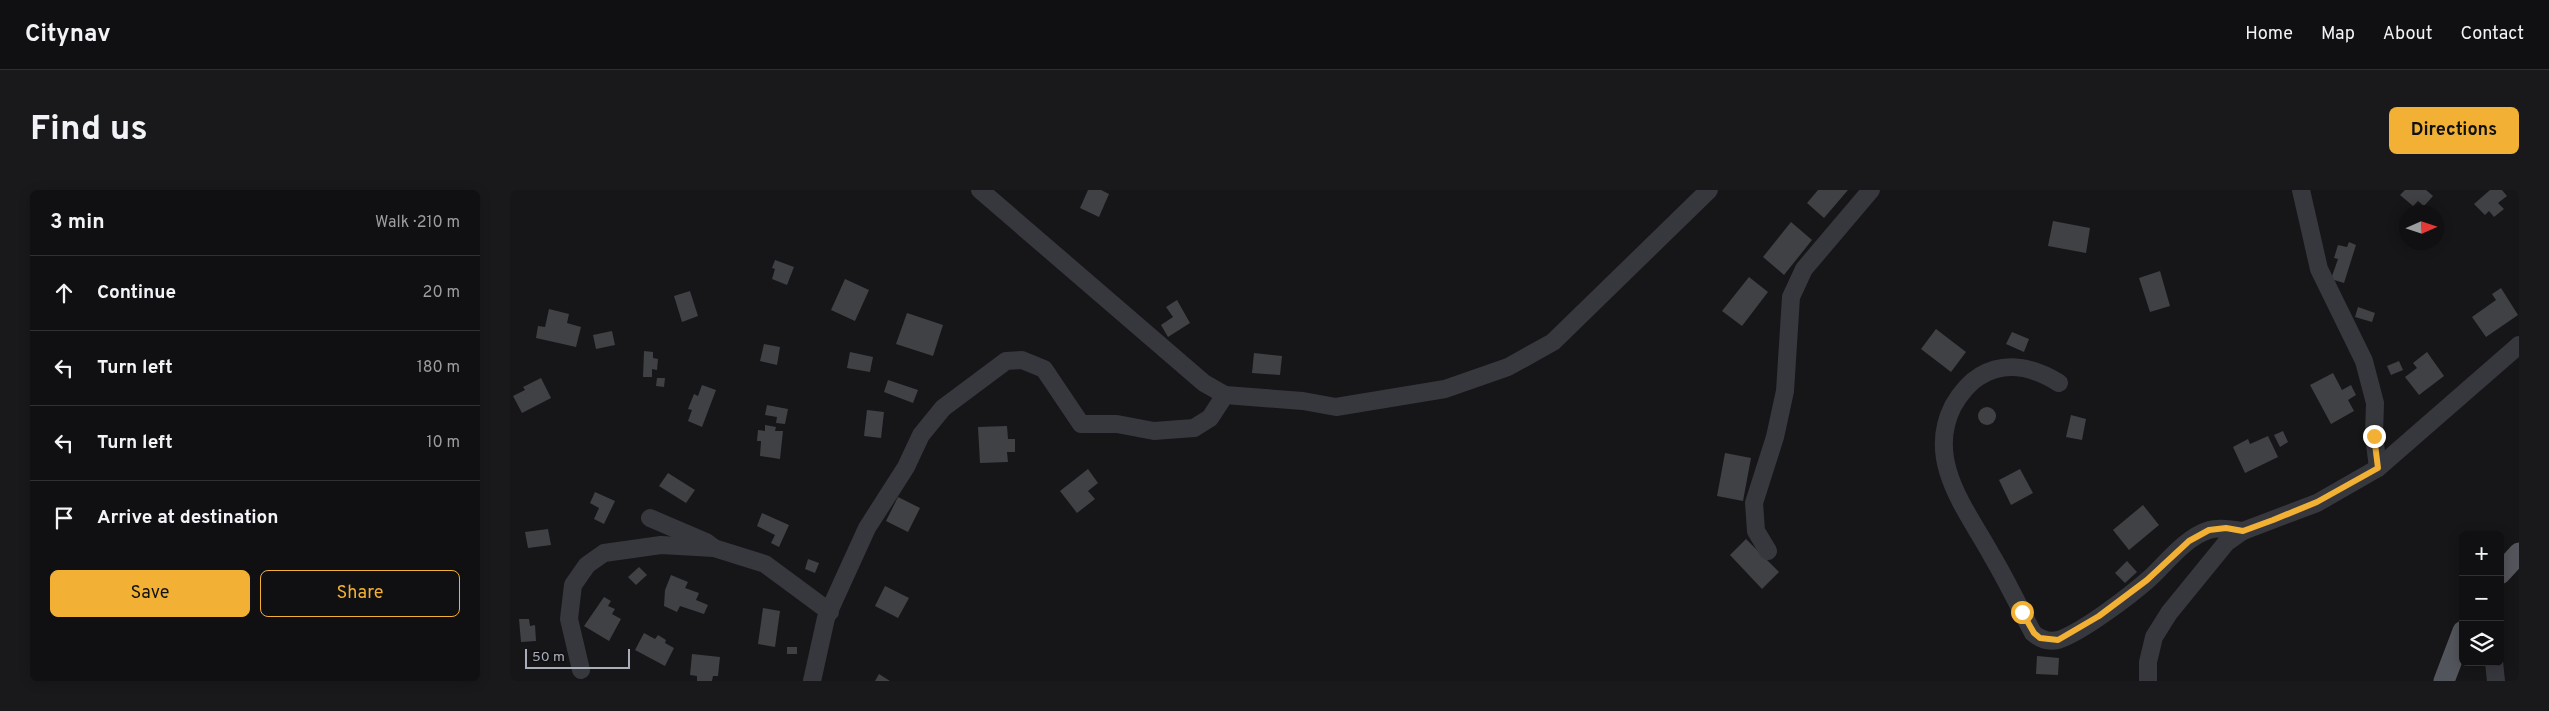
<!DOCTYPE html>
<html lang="en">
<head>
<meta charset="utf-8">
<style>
	:root { --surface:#101012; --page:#19191b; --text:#f1f3f6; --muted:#9c9d9f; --line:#303032; --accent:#f2b134 }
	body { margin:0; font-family:Overpass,sans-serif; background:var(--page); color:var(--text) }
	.controls { position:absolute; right:15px; bottom:15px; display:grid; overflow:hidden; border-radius:8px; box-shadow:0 2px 12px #0003 }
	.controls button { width:45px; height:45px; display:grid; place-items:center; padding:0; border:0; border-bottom:1px solid var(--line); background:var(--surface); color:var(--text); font:25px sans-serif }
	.compass { position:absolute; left:1889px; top:15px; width:45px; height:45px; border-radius:50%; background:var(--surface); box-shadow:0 2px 12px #0003; rotate:87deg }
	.scale { position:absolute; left:15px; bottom:12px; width:105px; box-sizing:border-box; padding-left:5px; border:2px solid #a8adb8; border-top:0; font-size:14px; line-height:18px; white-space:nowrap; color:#a8adb8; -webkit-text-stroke:4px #111113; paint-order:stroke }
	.stop { position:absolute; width:15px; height:15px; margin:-11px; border:4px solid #f2b134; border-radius:50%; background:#fff }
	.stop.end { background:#f2b134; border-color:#fff; box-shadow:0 1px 5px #0008 }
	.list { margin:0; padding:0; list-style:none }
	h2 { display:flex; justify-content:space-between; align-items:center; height:65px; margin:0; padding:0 20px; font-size:21px }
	h2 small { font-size:16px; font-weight:400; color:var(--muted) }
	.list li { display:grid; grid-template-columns:32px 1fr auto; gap:15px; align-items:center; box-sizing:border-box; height:75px; padding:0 20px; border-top:1px solid var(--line) }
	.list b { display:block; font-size:19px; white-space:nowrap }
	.list em { font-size:16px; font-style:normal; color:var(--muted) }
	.actions { display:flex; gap:10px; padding:15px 20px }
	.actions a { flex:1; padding:11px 0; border:1px solid var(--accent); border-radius:8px; text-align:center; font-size:18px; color:var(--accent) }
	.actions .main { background:var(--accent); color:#111 }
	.icon { flex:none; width:28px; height:28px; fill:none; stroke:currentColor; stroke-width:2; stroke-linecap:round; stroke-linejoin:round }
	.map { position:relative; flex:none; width:2009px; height:491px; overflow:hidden; border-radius:8px }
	header { display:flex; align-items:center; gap:30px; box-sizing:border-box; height:70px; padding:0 25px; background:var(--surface); border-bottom:1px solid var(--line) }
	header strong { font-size:24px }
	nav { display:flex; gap:28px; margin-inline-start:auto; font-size:18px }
	.intro { display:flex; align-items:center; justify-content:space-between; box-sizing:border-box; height:120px; padding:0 30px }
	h1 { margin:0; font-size:35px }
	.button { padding:12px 22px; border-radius:8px; background:var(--accent); color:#111; font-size:18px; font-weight:700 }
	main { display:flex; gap:30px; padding:0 30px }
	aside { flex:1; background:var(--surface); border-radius:8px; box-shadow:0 2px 12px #0003 }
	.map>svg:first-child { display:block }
	.building { fill:#404145 }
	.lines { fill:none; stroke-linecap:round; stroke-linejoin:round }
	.minor { stroke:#37383d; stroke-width:18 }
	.major { stroke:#53555c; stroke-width:21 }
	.route { stroke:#f2b134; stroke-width:6 }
</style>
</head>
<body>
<header>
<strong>Citynav</strong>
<nav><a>Home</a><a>Map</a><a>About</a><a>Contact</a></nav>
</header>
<div class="intro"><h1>Find us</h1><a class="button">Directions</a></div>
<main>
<aside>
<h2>3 min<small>Walk · 210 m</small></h2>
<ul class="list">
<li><svg class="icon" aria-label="ahead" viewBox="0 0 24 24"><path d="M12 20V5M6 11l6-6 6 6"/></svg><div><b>Continue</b></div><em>20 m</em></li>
<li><svg class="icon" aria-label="left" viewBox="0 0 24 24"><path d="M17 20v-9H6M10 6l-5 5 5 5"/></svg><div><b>Turn left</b></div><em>180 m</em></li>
<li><svg class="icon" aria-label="left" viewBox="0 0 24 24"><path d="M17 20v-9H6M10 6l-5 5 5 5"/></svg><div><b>Turn left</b></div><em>10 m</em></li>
<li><svg class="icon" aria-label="arrive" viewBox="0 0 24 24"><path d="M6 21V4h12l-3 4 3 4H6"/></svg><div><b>Arrive at destination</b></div></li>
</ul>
<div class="actions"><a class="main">Save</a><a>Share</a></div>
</aside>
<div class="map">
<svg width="2009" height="491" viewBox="0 0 2009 491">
	<rect width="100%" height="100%" fill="#161618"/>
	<g class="building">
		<polygon points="578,0 591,0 599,4 589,27 570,18"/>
		<polygon points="1308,0 1338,0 1314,28 1297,13"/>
		<polygon points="1895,0 1916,0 1923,6 1914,16 1908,11 1903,16 1890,5"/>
		<polygon points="1980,0 1992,0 1997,6 1988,13 1994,19 1984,27 1979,21 1975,25 1964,14"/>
		<polygon points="1543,31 1580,38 1576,63 1538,56"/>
		<polygon points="1281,32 1302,50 1274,85 1253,67"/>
		<polygon points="1839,52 1846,55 1834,93 1821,89 1828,69 1824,68 1828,55 1837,57"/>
		<polygon points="265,70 284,77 277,95 262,89 265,79 262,78"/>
		<polygon points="1650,81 1660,116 1640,122 1629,88"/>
		<polygon points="1239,87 1258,102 1232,136 1212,121"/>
		<polygon points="335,89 359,100 345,131 321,120"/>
		<polygon points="1991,98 2008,125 1976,147 1962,127 1986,110 1982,104"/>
		<polygon points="180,101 188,126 172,132 164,106"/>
		<polygon points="667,110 680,133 658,147 651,135 663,127 656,117"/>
		<polygon points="1848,117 1865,123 1862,132 1845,127"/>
		<polygon points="39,119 59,124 57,133 71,137 66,157 26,148 28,136 35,137"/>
		<polygon points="397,123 433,135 423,166 386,154"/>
		<polygon points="1426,139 1456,162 1441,182 1411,159"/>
		<polygon points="102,141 105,155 86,159 83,145"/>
		<polygon points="1502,142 1519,149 1514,162 1496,154"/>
		<polygon points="254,154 270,157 267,175 250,171"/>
		<polygon points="134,161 143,162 143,168 148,169 147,180 142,179 142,187 133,187"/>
		<polygon points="340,162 363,167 360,182 337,178"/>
		<polygon points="1917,162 1934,186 1909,205 1895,187 1907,178 1903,173"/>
		<polygon points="744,163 772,166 770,185 742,183"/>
		<polygon points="1889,171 1893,180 1881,185 1877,176"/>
		<polygon points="1823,183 1832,200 1841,195 1846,205 1838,210 1844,221 1821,234 1800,195"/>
		<polygon points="31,188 41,208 12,223 3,206 15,200 13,197"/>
		<polygon points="147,188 155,188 154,197 146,196"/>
		<polygon points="378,190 408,200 403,213 374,202"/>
		<polygon points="192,195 206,200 192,237 178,231 182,220 178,219 184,204 188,206"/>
		<polygon points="257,215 278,219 275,234 266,233 267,227 255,225"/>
		<circle cx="1477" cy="226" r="9"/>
		<polygon points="357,220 374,222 371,248 354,246"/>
		<polygon points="1561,225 1576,229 1572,250 1556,247"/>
		<polygon points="255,235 266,237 265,241 273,241 270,269 250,266 251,251 247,251 248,240 255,241"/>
		<polygon points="497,236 498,249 505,249 505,262 497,262 498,272 470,273 468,237"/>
		<polygon points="1773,241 1778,252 1770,257 1764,245"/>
		<polygon points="1758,246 1768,267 1735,283 1723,257 1738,249 1740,254"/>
		<polygon points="1215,263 1241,268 1233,311 1207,306"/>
		<polygon points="578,279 588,293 578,301 585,309 567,323 550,301"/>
		<polygon points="1510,279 1523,303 1501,315 1489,290"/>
		<polygon points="158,283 185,300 176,313 149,296"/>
		<polygon points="85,302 105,311 94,334 84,329 89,318 80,313"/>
		<polygon points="388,307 410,318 398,342 376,331"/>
		<polygon points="1633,315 1649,335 1619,360 1603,340"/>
		<polygon points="252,323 279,335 269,357 261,353 265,345 247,336"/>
		<polygon points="38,339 41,355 18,358 15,342"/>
		<polygon points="1236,349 1269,382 1252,399 1220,365"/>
		<polygon points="298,369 309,373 305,383 295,379"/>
		<polygon points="1617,371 1627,382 1615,393 1605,383"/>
		<polygon points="129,377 137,385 126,395 118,387"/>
		<polygon points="161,385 178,392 175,398 189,403 186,410 198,415 194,424 170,416 167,422 154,416 155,400"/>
		<polygon points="375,396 399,408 388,428 365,416"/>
		<polygon points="94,407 101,411 98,416 105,419 102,424 111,429 99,451 74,436"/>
		<polygon points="253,418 270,421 265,457 248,454"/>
		<polygon points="9,429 19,429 20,436 25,435 26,451 11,452"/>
		<polygon points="134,443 145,449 148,445 156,450 155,453 164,458 155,476 125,460"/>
		<rect x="277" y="457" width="10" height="7"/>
		<polygon points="182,464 210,467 208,486 203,486 202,491 187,491 187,486 180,485"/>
		<polygon points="1527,466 1549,468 1548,485 1526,484"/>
		<polygon points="369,484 380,491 365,491"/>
	</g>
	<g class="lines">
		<g class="minor">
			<polyline points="470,0 694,193 715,205 793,211 826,217 935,199 998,177 1043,152 1199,0"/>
			<polyline points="1791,0 1809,79 1854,171 1865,213 1864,246 1868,278"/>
			<path d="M1549,193c-24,-15 -53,-23 -79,-7 -12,7 -20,18 -27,30 -28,55 14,104 39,150 15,25 27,51 41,77 7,6 16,9 25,7 23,-7 73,-45 92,-62 17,-16 36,-41 59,-48 10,-3 23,-1 34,1"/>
			<polyline points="140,328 196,352 204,358 255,374 320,422"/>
			<polyline points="1258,361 1246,341 1244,313 1265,247 1275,201 1281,107 1294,79 1361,0"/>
			<polyline points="1984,472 1986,491"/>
			<polyline points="71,480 59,429 63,395 77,375 94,363 151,355 204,358"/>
			<polyline points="302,491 316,428 357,338 396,277 411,245 433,218 496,171 512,170 534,179 571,234 607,234 644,241 684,238 700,228 715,205"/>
			<polyline points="1638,491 1638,472 1644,447 1659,423 1716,353 1733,341 1807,313 1868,278 2009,155"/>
		</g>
		<g class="major">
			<polyline points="1990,384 2009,363"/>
			<polyline points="1934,491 1953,441"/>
		</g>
	</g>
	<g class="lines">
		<polyline class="route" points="1512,422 1524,443 1530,448 1548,450 1589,426 1637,390 1679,351 1699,340 1716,338 1733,341 1763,330 1807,312 1868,278 1864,246"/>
	</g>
</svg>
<div class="controls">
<button>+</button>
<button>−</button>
<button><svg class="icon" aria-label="layers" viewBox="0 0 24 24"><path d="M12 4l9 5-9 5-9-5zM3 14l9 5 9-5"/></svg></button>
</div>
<svg class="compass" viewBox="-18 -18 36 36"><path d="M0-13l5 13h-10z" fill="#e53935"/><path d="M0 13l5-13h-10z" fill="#9c9d9f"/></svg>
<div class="scale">50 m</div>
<div class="stop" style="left:1512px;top:422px"></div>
<div class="stop end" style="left:1864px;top:246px"></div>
</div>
</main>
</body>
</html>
